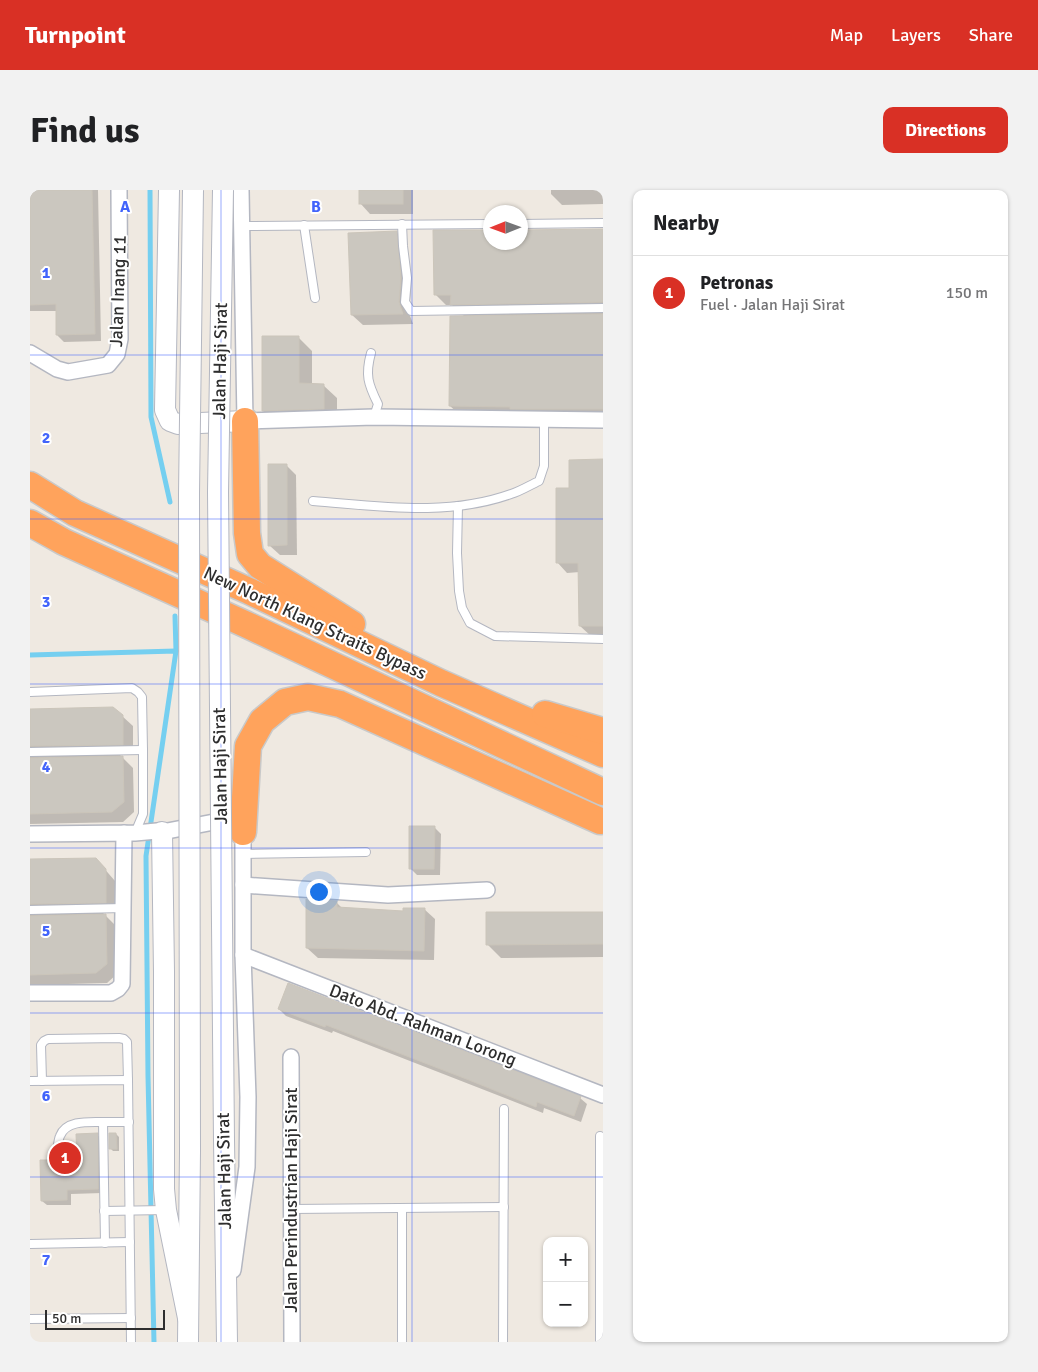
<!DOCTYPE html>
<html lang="en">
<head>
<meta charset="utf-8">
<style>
	:root { --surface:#fff; --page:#f2f2f2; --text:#202124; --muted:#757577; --line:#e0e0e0; --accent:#d93025 }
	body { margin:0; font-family:Signika,sans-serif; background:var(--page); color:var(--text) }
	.controls { position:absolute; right:15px; bottom:15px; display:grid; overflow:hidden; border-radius:10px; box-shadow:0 1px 4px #0004 }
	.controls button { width:45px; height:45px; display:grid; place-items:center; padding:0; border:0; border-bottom:1px solid var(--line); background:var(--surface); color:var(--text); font:25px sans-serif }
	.compass { position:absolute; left:453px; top:15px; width:45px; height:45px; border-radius:50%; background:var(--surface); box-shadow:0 1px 4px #0004; rotate:269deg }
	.scale { position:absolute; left:15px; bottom:12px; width:120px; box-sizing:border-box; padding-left:5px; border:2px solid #2e2e2e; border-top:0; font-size:14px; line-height:18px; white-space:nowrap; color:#2e2e2e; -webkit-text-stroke:4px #fff; paint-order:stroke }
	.you { position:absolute; left:288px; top:701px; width:18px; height:18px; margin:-12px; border:4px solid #fff; border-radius:50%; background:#1a73e8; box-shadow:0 0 0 8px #1a73e833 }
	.badge { display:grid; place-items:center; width:32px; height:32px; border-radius:50%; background:var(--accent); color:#fff; font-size:16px; font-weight:700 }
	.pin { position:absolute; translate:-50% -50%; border:2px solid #fff; box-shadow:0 1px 5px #0006 }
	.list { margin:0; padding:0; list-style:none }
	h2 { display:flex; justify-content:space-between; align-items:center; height:65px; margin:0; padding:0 20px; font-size:21px }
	h2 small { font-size:16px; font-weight:400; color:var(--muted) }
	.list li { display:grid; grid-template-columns:32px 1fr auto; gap:15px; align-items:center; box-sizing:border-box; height:75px; padding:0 20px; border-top:1px solid var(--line) }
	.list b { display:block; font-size:19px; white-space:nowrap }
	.list p { margin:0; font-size:16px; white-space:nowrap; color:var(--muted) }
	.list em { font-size:16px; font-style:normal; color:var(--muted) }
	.map { position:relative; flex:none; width:573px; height:1152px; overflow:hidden; border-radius:10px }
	header { display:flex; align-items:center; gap:30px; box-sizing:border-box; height:70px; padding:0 25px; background:var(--accent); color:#fff }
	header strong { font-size:24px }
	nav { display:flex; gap:28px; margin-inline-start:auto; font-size:18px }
	.intro { display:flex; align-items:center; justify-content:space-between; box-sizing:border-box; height:120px; padding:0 30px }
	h1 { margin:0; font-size:35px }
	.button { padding:12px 22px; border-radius:10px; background:var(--accent); color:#fff; font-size:18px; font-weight:700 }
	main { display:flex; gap:30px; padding:0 30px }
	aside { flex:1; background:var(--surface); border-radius:10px; box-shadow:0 1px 4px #0004 }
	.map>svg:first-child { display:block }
	.shadow { fill:#0003 }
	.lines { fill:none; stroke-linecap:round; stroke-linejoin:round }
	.stream { stroke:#75cff0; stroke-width:5 }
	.building { fill:#cbc7bf; stroke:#cbc5ba }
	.lane-casing { stroke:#b4b7c1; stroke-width:10 }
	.street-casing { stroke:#b4b7c1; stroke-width:18 }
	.secondary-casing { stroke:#b4b7c1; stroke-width:22 }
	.highway-casing { stroke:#c9c9c9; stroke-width:29 }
	.lane { stroke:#fff; stroke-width:8 }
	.street { stroke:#fff; stroke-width:15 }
	.secondary { stroke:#fff; stroke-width:20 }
	.highway { stroke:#ffa35c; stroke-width:26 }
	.secondary-bridge-casing { stroke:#b4b7c1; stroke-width:22; stroke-linecap:butt }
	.secondary-bridge { stroke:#fff; stroke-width:20 }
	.grid { fill:none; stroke:#4264fb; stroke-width:1; stroke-opacity:0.55 }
	.labels { text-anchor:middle; stroke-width:4; stroke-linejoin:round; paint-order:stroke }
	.street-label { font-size:18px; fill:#2e2e2e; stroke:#fff }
	.grid-label { font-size:16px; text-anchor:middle; font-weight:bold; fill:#4264fb; stroke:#fff; stroke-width:4; stroke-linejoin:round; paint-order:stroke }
</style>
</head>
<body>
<header>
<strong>Turnpoint</strong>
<nav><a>Map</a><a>Layers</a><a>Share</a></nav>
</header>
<div class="intro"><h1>Find us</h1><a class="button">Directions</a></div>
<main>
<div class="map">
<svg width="573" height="1152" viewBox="0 0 573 1152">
	<rect width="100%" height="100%" fill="#efe9e1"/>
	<g class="shadow">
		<polygon points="0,0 68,0 71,151 34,152 27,145 27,121 0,121"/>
		<polygon points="330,0 383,0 383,24 340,24 330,13"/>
		<polygon points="521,0 573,0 573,14 532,15 521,4"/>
		<polygon points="573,39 573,229 431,226 420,216 435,127 422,115 416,115 405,104 404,41 460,41 460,52 490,52"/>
		<polygon points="366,42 377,53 381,99 379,123 383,134 333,135 322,125"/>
		<polygon points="268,147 282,161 282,195 293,195 307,208 307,232 246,234 233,221"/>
		<polygon points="573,271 573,446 561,446 550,436 550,382 537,383 527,372 540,299"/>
		<polygon points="256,275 266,285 267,365 250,365 239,355"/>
		<polygon points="0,520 92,526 103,536 103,565 90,565 103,578 104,622 93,632 0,634"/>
		<polygon points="404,637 411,644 410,685 387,685 380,678"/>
		<polygon points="66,669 85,691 86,723 73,723 86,736 87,784 77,793 0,795 0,671"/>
		<polygon points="306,712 313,719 374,723 394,719 405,729 404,770 288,768 277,758"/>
		<polygon points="573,723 573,767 471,768 458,755"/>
		<polygon points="249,819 550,908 557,914 551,932 514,918 513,923 303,841 302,843 256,826"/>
		<polygon points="86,944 89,947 89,961 83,961 80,958"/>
		<polygon points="67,945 72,949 72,1003 41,1004 41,1015 17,1015 12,1011 48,971"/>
	</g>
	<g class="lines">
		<g class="stream">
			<polyline points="120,0 121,227 140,312"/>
			<polyline points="145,426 146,461"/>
			<polyline points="0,465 146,461 116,666 118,886 124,1152"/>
		</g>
	</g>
	<g class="building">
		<polygon points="0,0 62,0 65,144 26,145 26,114 0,115"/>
		<rect x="329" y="0" width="44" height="14"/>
		<polygon points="573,39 573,112 420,115 421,105 404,105 403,40 460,40 460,52 490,52 490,40"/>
		<polygon points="367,41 371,88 369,112 373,124 321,125 318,43"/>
		<polygon points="573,124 573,219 480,219 480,217 419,216 420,126"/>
		<polygon points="232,146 269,146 269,193 294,194 294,219 232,221"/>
		<polygon points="573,269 573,436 549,436 548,373 526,373 526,298 539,298 539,270"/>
		<polygon points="238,274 257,274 257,355 238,356"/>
		<polygon points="83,517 93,525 93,555 0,556 0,519"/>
		<polygon points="93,566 94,612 82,622 0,624 0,568"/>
		<polygon points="379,636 405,636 404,679 379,679"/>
		<polygon points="66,668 76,679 76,713 0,714 0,669"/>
		<polygon points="276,709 307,711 307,717 373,721 373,718 395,718 394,761 276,758"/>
		<polygon points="456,722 573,722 573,754 456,755"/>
		<polygon points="76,724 77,774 66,783 0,785 0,726"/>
		<polygon points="258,793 551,906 544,926 507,912 506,917 439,890 296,835 295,837 248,819"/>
		<polygon points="68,943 68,999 37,1000 37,1010 11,1011 10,970 47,970 46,944"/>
		<polygon points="79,943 86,943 87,959 79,959"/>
	</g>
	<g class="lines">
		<g class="lane-casing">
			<g id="lane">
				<polyline points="372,34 373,56 377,88 375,112 381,121 573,118"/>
				<polyline points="490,34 573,33"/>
				<polyline points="274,35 285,108"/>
				<polyline points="212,36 460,34"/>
				<path d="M341,163c-6,22 -3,31 7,51l-4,13"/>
				<path d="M283,311c66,5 134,16 198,-7 10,-3 19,-9 28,-13l5,-15v-45"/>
				<polyline points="428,316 427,363 429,401 432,418 440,433 465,446 573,449"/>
				<polyline points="0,502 102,498 108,502 112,507 113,560 113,624 105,643"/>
				<polyline points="0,562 113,560"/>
				<polyline points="213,664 336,662"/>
				<polyline points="0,720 94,718"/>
				<polyline points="0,891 98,890 101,1152"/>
				<polyline points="12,891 11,855 14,851 18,849 89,848 94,849 97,852 98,890"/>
				<path d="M27,962c1,-5 1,-12 3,-16 6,-16 29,-14 43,-14"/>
				<polyline points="262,1019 474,1017"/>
				<polyline points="74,1021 136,1020"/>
				<polyline points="75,1053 73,932 99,932"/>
				<polyline points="0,1054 100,1052"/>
				<polyline points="0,1129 101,1128"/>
				<polyline points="372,1152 372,1018"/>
				<polyline points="473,1152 474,919"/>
				<polyline points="570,1152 570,946"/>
			</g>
		</g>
		<g class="street-casing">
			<g id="street">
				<polyline points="211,0 215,231 344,227 573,230"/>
				<polyline points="0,163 27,179 38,182 78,175 87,164 90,149 89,0"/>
				<polyline points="0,644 105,643 127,641 132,642 184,632 200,634 213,642 213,765 218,907 217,977 203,1080"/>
				<polyline points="213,695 358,705 457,700"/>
				<polyline points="213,765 573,905"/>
				<polyline points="0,803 81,803 88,799 92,794 94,643"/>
				<polyline points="261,867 262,1152"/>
			</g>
		</g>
		<g class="secondary-casing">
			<g id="secondary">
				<polyline points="139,0 135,220 140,231 148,234 215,231"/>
				<polyline points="132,642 134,782 134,999 136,1020 158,1128"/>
				<polyline points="194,950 197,1152"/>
				<polyline points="158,1152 160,961"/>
			</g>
		</g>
		<g class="highway-casing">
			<g id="highway">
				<polyline points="215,231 217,343 220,364 230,376 322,434"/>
				<polyline points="0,295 45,323 219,401 411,493 573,564"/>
				<polyline points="0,333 34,352 215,434 573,602"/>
				<polyline points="515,524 573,541"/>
				<polyline points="213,642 218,556 232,531 255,512 278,507 310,514 570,631"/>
			</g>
		</g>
		<use href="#lane" class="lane"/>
		<use href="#street" class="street"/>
		<use href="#secondary" class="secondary"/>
		<use href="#highway" class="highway"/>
		<g class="secondary-bridge-casing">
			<g id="secondary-bridge">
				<polyline points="193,0 188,302 194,950"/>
				<polyline points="160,961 159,304 163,0"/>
			</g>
		</g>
		<use href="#secondary-bridge" class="secondary-bridge"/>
	</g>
	<path class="grid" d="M191,0v1152M382,0v1152M0,165h573M0,329h573M0,494h573M0,658h573M0,823h573M0,987h573"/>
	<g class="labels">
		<g class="street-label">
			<text transform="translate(88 101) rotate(-88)" y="6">Jalan Inang 11</text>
			<text transform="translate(190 171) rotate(-89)" y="6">Jalan Haji Sirat</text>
			<text transform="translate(285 433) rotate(25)" y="6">New North Klang Straits Bypass</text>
			<text transform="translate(190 576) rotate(-91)" y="6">Jalan Haji Sirat</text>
			<text transform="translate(393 835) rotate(21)" y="6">Dato Abd. Rahman Lorong</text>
			<text transform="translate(194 981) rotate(-91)" y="6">Jalan Haji Sirat</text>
			<text transform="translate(261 1010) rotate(-90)" y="6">Jalan Perindustrian Haji Sirat</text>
		</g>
	</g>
	<g class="grid-label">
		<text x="95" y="22">A</text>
		<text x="286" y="22">B</text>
		<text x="16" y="88">1</text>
		<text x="16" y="253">2</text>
		<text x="16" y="417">3</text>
		<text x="16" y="582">4</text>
		<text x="16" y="746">5</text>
		<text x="16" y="911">6</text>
		<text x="16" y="1075">7</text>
	</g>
</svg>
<div class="controls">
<button>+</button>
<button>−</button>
</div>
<svg class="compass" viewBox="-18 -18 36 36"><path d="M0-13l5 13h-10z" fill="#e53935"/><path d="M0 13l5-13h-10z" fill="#757577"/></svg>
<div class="scale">50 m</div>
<div class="you"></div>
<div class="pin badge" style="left:35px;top:968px">1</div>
</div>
<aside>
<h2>Nearby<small></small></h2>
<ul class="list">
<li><span class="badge">1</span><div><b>Petronas</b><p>Fuel · Jalan Haji Sirat</p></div><em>150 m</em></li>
</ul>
</aside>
</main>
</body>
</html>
